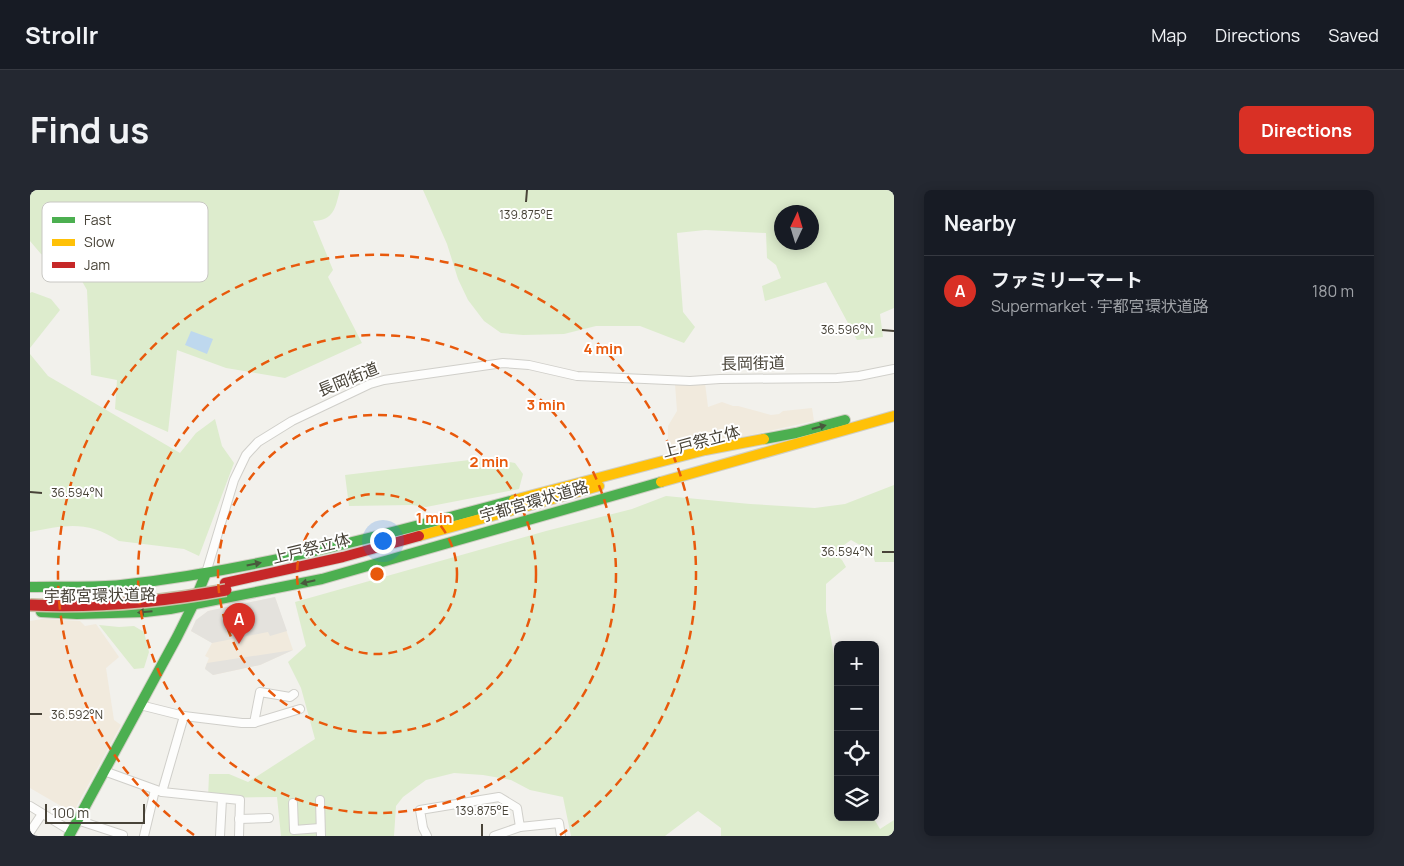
<!DOCTYPE html>
<html lang="en">
<head>
<meta charset="utf-8">
<style>
	:root { --surface:#171b24; --page:#242831; --text:#f1f3f6; --muted:#9ea1a6; --line:#363941; --accent:#d93025 }
	body { margin:0; font-family:Manrope,"Noto Sans JP",sans-serif; background:var(--page); color:var(--text) }
	.controls { position:absolute; right:15px; bottom:15px; display:grid; overflow:hidden; border-radius:8px; box-shadow:0 2px 12px #0003 }
	.controls button { width:45px; height:45px; display:grid; place-items:center; padding:0; border:0; border-bottom:1px solid var(--line); background:var(--surface); color:var(--text); font:25px sans-serif }
	.compass { position:absolute; left:744px; top:15px; width:45px; height:45px; border-radius:50%; background:var(--surface); box-shadow:0 2px 12px #0003; rotate:4deg }
	.scale { position:absolute; left:15px; bottom:12px; width:100px; box-sizing:border-box; padding-left:5px; border:2px solid #484338; border-top:0; font-size:14px; line-height:18px; white-space:nowrap; color:#484338; -webkit-text-stroke:4px #fff; paint-order:stroke }
	.you { position:absolute; left:352px; top:350px; width:18px; height:18px; margin:-12px; border:4px solid #fff; border-radius:50%; background:#1a73e8; box-shadow:0 0 0 8px #1a73e833 }
	.badge { display:grid; place-items:center; width:32px; height:32px; border-radius:50%; background:var(--accent); color:#fff; font-size:16px; font-weight:700 }
	.pin { position:absolute; translate:-50% -41px; filter:drop-shadow(0 1px 2px #0008) }
	.pin::after { content:''; position:absolute; top:26px; width:18px; height:15px; background:inherit; clip-path:polygon(0 0,100% 0,50% 100%) }
	.list { margin:0; padding:0; list-style:none }
	h2 { display:flex; justify-content:space-between; align-items:center; height:65px; margin:0; padding:0 20px; font-size:21px }
	h2 small { font-size:16px; font-weight:400; color:var(--muted) }
	.list li { display:grid; grid-template-columns:32px 1fr auto; gap:15px; align-items:center; box-sizing:border-box; height:70px; padding:0 20px; border-top:1px solid var(--line) }
	.list b { display:block; font-size:19px; white-space:nowrap }
	.list p { margin:0; font-size:16px; white-space:nowrap; color:var(--muted) }
	.list em { font-size:16px; font-style:normal; color:var(--muted) }
	.icon { flex:none; width:28px; height:28px; fill:none; stroke:currentColor; stroke-width:2; stroke-linecap:round; stroke-linejoin:round }
	.map { position:relative; flex:none; width:864px; height:646px; overflow:hidden; border-radius:8px }
	header { display:flex; align-items:center; gap:30px; box-sizing:border-box; height:70px; padding:0 25px; background:var(--surface); border-bottom:1px solid var(--line) }
	header strong { font-size:24px }
	nav { display:flex; gap:28px; margin-inline-start:auto; font-size:18px }
	.intro { display:flex; align-items:center; justify-content:space-between; box-sizing:border-box; height:120px; padding:0 30px }
	h1 { margin:0; font-size:35px }
	.button { padding:12px 22px; border-radius:8px; background:var(--accent); color:#fff; font-size:18px; font-weight:700 }
	main { display:flex; gap:30px; padding:0 30px }
	aside { flex:1; background:var(--surface); border-radius:8px; box-shadow:0 2px 12px #0003 }
	.map>svg:first-child { display:block }
	.commercial { fill:#f1eadd }
	.green { fill:#ddeccd; fill-rule:evenodd }
	.parking { fill:#e4e2dd }
	.water { fill:#bed8ee }
	.lines { fill:none; stroke-linecap:round; stroke-linejoin:round }
	.street-casing { stroke:#d0cfca; stroke-width:10 }
	.fast-casing { stroke:#d0cec3; stroke-width:12 }
	.slow-casing { stroke:#d0cec3; stroke-width:12 }
	.jam-casing { stroke:#d0cec3; stroke-width:12 }
	.street { stroke:#fdfdfc; stroke-width:8 }
	.fast { stroke:#4caf50; stroke-width:10 }
	.slow { stroke:#ffc107; stroke-width:10 }
	.jam { stroke:#c62828; stroke-width:10 }
	.jam-bridge-casing { stroke:#c9c0a8; stroke-width:14; stroke-linecap:butt }
	.jam-bridge { stroke:#c62828; stroke-width:11 }
	.oneway { fill:#49593d }
	.ticks { fill:none; stroke:#484338; stroke-width:2 }
	.ring { fill:none; stroke:#e8590c; stroke-width:2.5; stroke-dasharray:9 6 }
	.labels { text-anchor:middle; stroke-width:4; stroke-linejoin:round; paint-order:stroke }
	.street-label { font-size:16px; fill:#484338; stroke:#fff }
	.key { fill:#fff; stroke:#c8c7c3; stroke-width:1 }
	.key-label { font-size:14px; fill:#484338 }
	.ticks-label { font-size:12px; text-anchor:middle; fill:#484338; stroke:#fff; stroke-width:4; stroke-linejoin:round; paint-order:stroke }
	.centre { fill:#e8590c; stroke:#fff; stroke-width:2.5 }
	.ring-label { font-size:15px; text-anchor:middle; font-weight:bold; fill:#e8590c; stroke:#fff; stroke-width:4; stroke-linejoin:round; paint-order:stroke }
</style>
</head>
<body>
<header>
<strong>Strollr</strong>
<nav><a>Map</a><a>Directions</a><a>Saved</a></nav>
</header>
<div class="intro"><h1>Find us</h1><a class="button">Directions</a></div>
<main>
<div class="map">
<svg width="864" height="646" viewBox="0 0 864 646">
	<rect width="100%" height="100%" fill="#f2f1ec"/>
	<g class="commercial">
		<polygon points="675,193 678,217 692,212 703,216 708,216 741,225 749,224 753,221 782,218 784,231 638,263 638,236 647,221 645,194"/>
		<polygon points="245,407 263,460 230,475 183,485 175,478 179,468 175,466 182,453 161,441 166,430 178,421"/>
		<polygon points="12,429 50,431 55,436 66,434 89,467 76,478 84,530 91,535 43,623 0,598 0,431"/>
	</g>
	<g class="green">
		<path d="M0,0h310c-5,19 -6,30 -27,31l20,49 -5,7 34,66 -77,35 -59,-10 -49,-18 -9,82 -53,-23 2,-29 -26,-5 -4,-85 -9,-16 -12,-11 -25,-9 -11,-13z"/>
		<path d="M393,0h471v118l-14,6 3,23 -26,3 -31,-58 -61,19 -3,-15 19,-8 -5,-13 -9,-7 -1,-25 -61,-3 -28,3 6,79 12,15 -11,16 -44,-17h-44l-32,8 -41,1 -22,-2 -17,-12 -16,-21 -10,-21 -11,-35zM752,22h30v30h-30z"/>
		<polygon points="2,102 21,109 30,120 0,158 0,103"/>
		<path d="M0,164l18,22 132,77 16,-20 19,-14 7,27 12,17 -35,93 -15,-7 -65,-8c-32,-21 -54,-16 -89,-9z"/>
		<polygon points="456,268 485,273 493,284 489,299 396,317 382,315 319,316 315,285"/>
		<polygon points="864,295 864,372 845,372 842,362 821,350 803,363 812,370 816,377 796,394 796,421 808,487 808,627 843,627 850,639 864,630 864,646 691,646 691,638 668,621 635,646 541,646 533,607 500,600 481,590 453,585 424,583 396,590 373,607 366,616 364,646 251,646 247,607 178,608 179,584 199,584 218,592 285,549 271,498 258,472 276,456 265,412 516,341 602,319 636,306 720,314 785,318 815,314"/>
		<polygon points="69,435 89,437 104,436 114,442 119,462 114,478 104,479"/>
	</g>
	<g class="parking">
		<polygon points="245,407 257,441 240,446 238,442 182,453 161,441 166,430 178,421"/>
		<polygon points="263,460 230,475 183,485 175,479 177,473"/>
	</g>
	<polygon class="water" points="161,141 183,149 177,164 155,155"/>
	<g class="lines">
		<g class="street-casing">
			<g id="street">
				<polyline points="176,383 204,290 216,265 228,252 262,231 340,194 354,190 473,173 499,175 547,186 660,191 690,189 807,188 829,186 864,179"/>
				<polyline points="110,515 154,526 212,533 224,533 270,519"/>
				<polyline points="224,533 230,502 260,507 264,504"/>
				<polyline points="74,581 132,602 210,610 209,646"/>
				<polyline points="132,602 154,526"/>
				<polyline points="290,610 291,646"/>
				<polyline points="263,613 264,640 290,638"/>
				<polyline points="0,616 41,641"/>
				<polyline points="209,629 239,628"/>
				<polyline points="47,630 93,645"/>
				<polyline points="0,642 12,624"/>
				<polyline points="114,646 125,600"/>
				<polyline points="190,646 192,609"/>
				<polyline points="397,646 393,638 390,620 469,607 487,618 490,637 529,633 531,646"/>
				<polyline points="464,646 490,637"/>
			</g>
		</g>
		<g class="fast-casing">
			<g id="fast">
				<polyline points="734,249 766,243 815,230"/>
				<path d="M0,397c30,-1 61,1 91,-2 134,-15 263,-50 393,-85"/>
				<polyline points="11,422 47,424 115,422 140,419 292,389 631,292"/>
				<polyline points="39,646 147,447 163,415 176,383"/>
			</g>
		</g>
		<g class="slow-casing">
			<g id="slow">
				<polyline points="631,292 864,226"/>
				<polyline points="484,310 675,260 734,249"/>
				<polyline points="389,346 569,296"/>
			</g>
		</g>
		<g class="jam-casing">
			<polyline id="jam" points="195,393 313,367 389,346"/>
		</g>
		<use href="#street" class="street"/>
		<use href="#fast" class="fast"/>
		<use href="#slow" class="slow"/>
		<use href="#jam" class="jam"/>
		<g class="jam-bridge-casing">
			<path id="jam-bridge" d="M0,415c66,3 131,-3 196,-15"/>
		</g>
		<use href="#jam-bridge" class="jam-bridge"/>
	</g>
	<defs><path id="oneway-solid" d="M-6-.8H1V-3.2L6.5 0L1 3.2V.8H-6Z" transform="scale(1.25)"/></defs>
	<g class="oneway">
		<use href="#oneway-solid" transform="translate(789 237) rotate(-15)"/>
		<use href="#oneway-solid" transform="translate(224 374) rotate(-11)"/>
		<use href="#oneway-solid" transform="translate(278 392) rotate(167)"/>
		<use href="#oneway-solid" transform="translate(115 422) rotate(175)"/>
	</g>
	<path class="ticks" d="M496,12l1,-12M852,140l12,1M0,302l12,1M852,362h12M0,524h12M452,646v-12"/>
	<g class="ring">
		<circle cx="347" cy="384" r="80"/>
		<circle cx="347" cy="384" r="159"/>
		<circle cx="347" cy="384" r="239"/>
		<path d="M164 645A319 319 0 1 1 530 645"/>
	</g>
	<g class="labels">
		<g class="street-label">
			<text transform="translate(723 173) rotate(-1)" y="6">長岡街道</text>
			<text transform="translate(318 189) rotate(-22)" y="6">長岡街道</text>
			<text transform="translate(671 251) rotate(-15)" y="6">上戸祭立体</text>
			<text transform="translate(504 311) rotate(-16)" y="6">宇都宮環状道路</text>
			<text transform="translate(281 358) rotate(-14)" y="6">上戸祭立体</text>
			<text transform="translate(70 405) rotate(-1)" y="6">宇都宮環状道路</text>
		</g>
	</g>
	<rect x="12" y="12" width="166" height="80" rx="8" class="key"/>
	<rect x="22" y="27" width="23" height="6" fill="#4caf50"/>
	<rect x="22" y="49" width="23" height="7" fill="#ffc107"/>
	<rect x="22" y="72" width="23" height="6" fill="#c62828"/>
	<g class="key-label">
		<text x="54" y="35">Fast</text>
		<text x="54" y="57">Slow</text>
		<text x="54" y="80">Jam</text>
	</g>
	<g class="ticks-label">
		<text x="496" y="29">139.875°E</text>
		<text x="817" y="144">36.596°N</text>
		<text x="47" y="307">36.594°N</text>
		<text x="817" y="366">36.594°N</text>
		<text x="47" y="529">36.592°N</text>
		<text x="452" y="625">139.875°E</text>
	</g>
	<circle cx="347" cy="384" r="8" class="centre"/>
	<g class="ring-label">
		<text x="573" y="164">4 min</text>
		<text x="516" y="220">3 min</text>
		<text x="459" y="277">2 min</text>
		<text x="404" y="333">1 min</text>
	</g>
</svg>
<div class="controls">
<button>+</button>
<button>−</button>
<button><svg class="icon" aria-label="locate" viewBox="0 0 24 24"><circle cx="12" cy="12" r="6"/><path d="M12 2v4M12 18v4M2 12h4M18 12h4"/></svg></button>
<button><svg class="icon" aria-label="layers" viewBox="0 0 24 24"><path d="M12 4l9 5-9 5-9-5zM3 14l9 5 9-5"/></svg></button>
</div>
<svg class="compass" viewBox="-18 -18 36 36"><path d="M0-13l5 13h-10z" fill="#e53935"/><path d="M0 13l5-13h-10z" fill="#9ea1a6"/></svg>
<div class="scale">100 m</div>
<div class="you"></div>
<div class="pin badge" style="left:209px;top:454px">A</div>
</div>
<aside>
<h2>Nearby<small></small></h2>
<ul class="list">
<li><span class="badge">A</span><div><b>ファミリーマート</b><p>Supermarket · 宇都宮環状道路</p></div><em>180 m</em></li>
</ul>
</aside>
</main>
</body>
</html>
